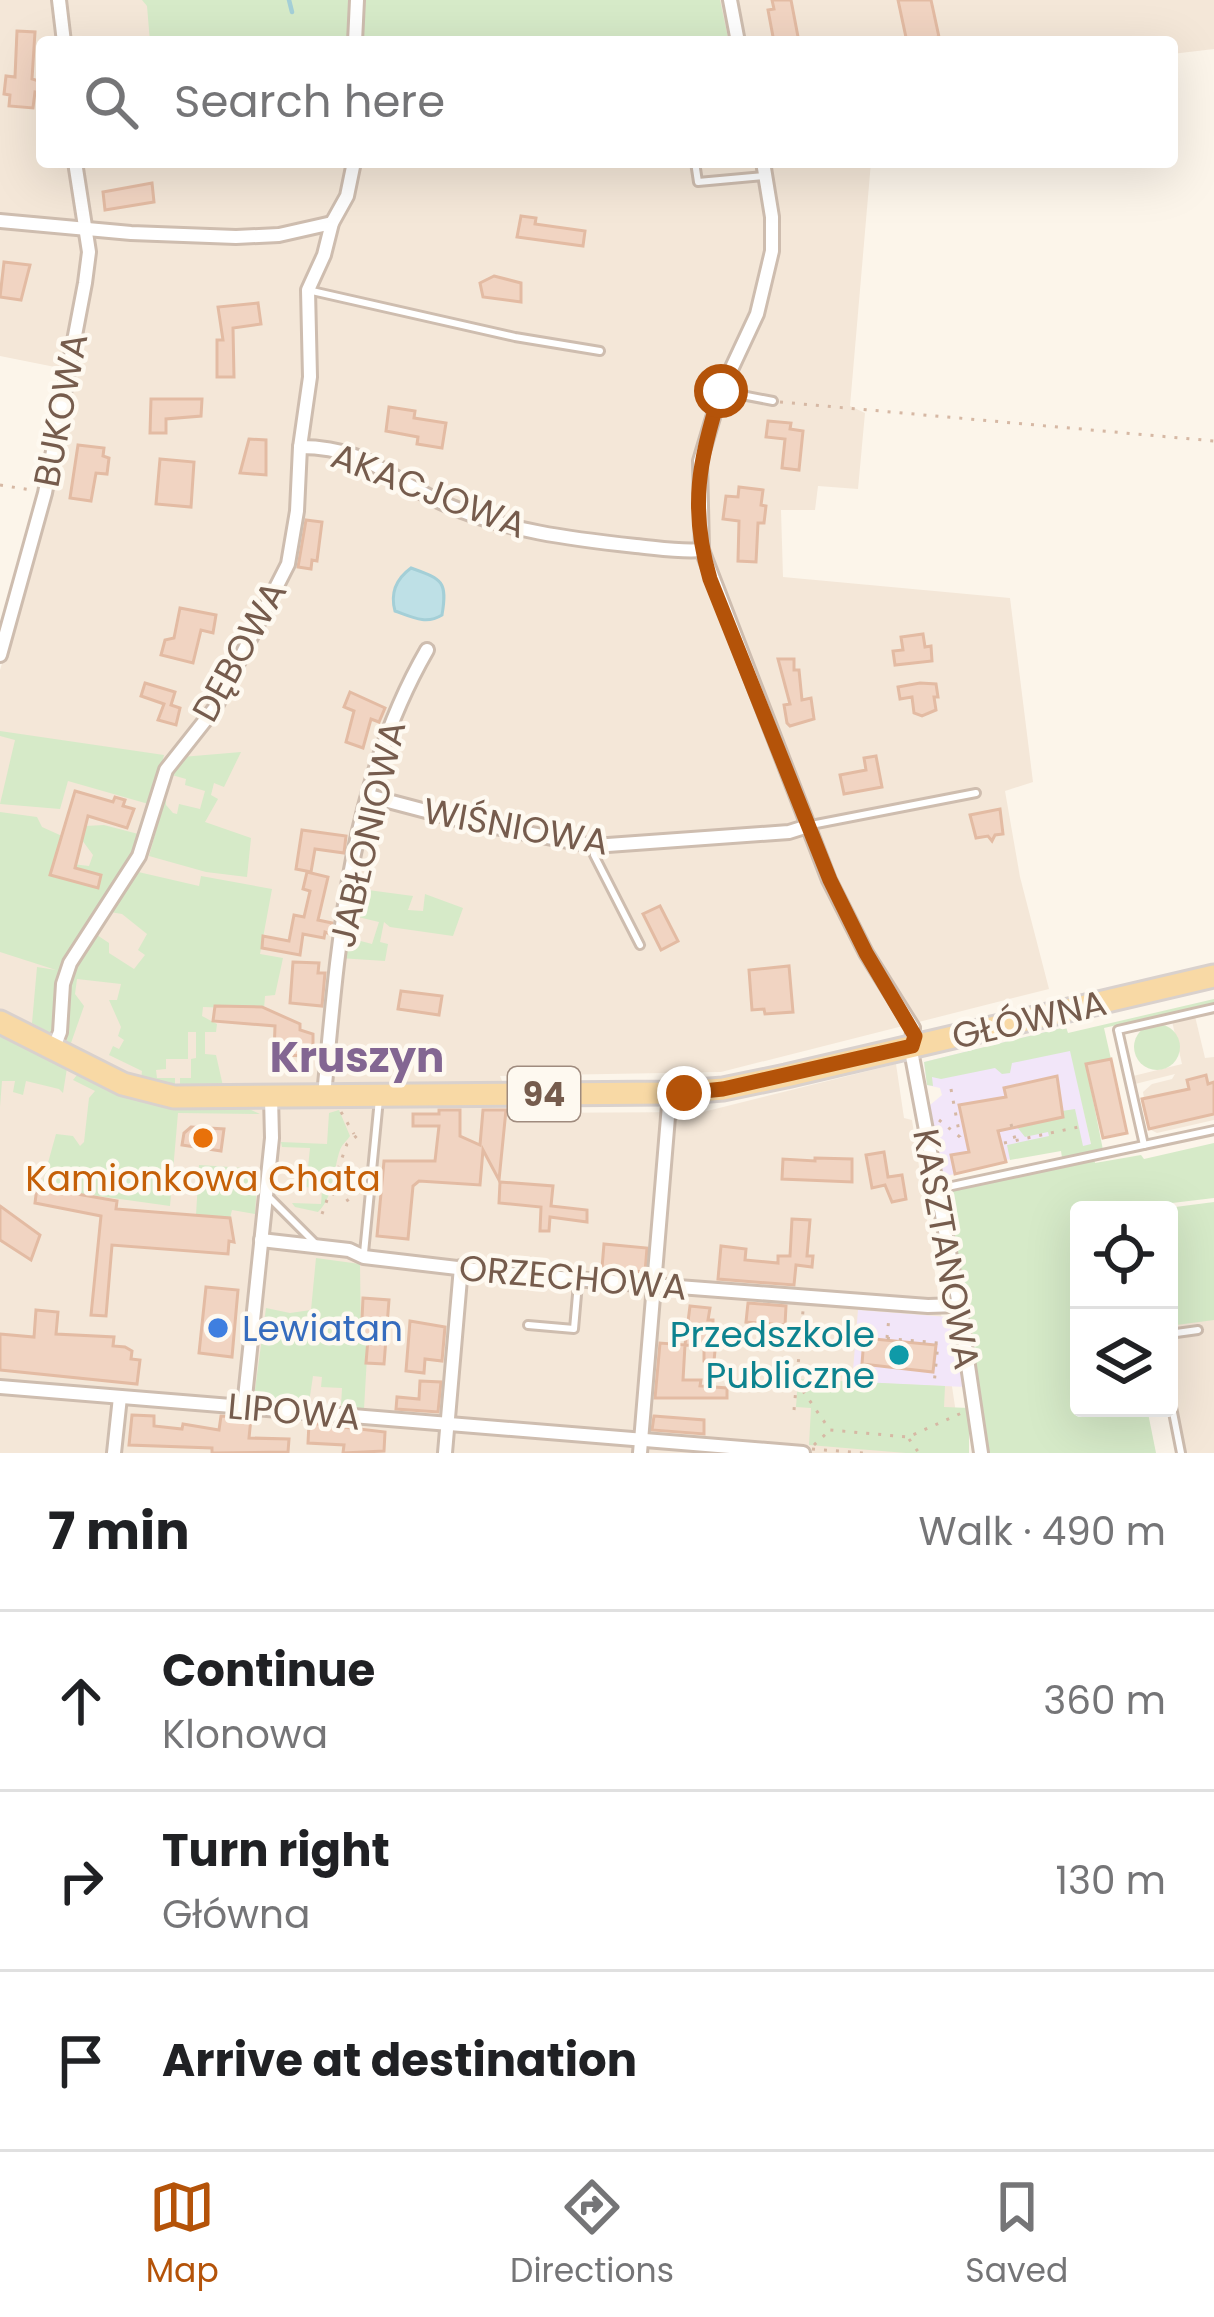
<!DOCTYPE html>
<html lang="en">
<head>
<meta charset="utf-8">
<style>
	:root { --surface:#fff; --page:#f6f6f6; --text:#202124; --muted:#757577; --line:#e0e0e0; --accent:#b45309 }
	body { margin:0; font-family:Poppins,sans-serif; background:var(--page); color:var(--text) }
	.controls { position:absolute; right:36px; bottom:36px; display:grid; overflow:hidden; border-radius:12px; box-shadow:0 12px 48px #0002 }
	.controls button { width:108px; height:108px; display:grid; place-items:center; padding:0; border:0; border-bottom:3px solid var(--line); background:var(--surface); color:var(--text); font:60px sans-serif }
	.stop { position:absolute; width:36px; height:36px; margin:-27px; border:9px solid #b45309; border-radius:50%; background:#fff }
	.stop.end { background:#b45309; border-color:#fff; box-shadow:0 3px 12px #0008 }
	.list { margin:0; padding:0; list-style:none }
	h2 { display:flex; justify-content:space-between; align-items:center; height:156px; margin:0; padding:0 48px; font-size:51px }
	h2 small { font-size:39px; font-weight:400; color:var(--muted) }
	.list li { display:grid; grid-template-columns:78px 1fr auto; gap:36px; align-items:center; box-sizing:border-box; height:180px; padding:0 48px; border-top:3px solid var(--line) }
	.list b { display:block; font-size:45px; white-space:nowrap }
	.list p { margin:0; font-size:39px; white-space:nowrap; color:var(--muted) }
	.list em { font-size:39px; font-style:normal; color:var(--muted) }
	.icon { flex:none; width:66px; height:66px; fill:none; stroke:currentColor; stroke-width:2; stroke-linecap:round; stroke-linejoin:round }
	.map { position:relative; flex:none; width:1214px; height:1453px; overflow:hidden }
	.search { position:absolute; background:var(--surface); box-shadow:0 12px 48px #0002; left:36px; right:36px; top:36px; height:132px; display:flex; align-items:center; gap:30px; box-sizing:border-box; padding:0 42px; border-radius:12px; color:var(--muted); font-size:45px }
	.sheet { height:696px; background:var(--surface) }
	nav { display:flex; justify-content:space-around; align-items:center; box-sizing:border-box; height:168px; border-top:3px solid var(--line); background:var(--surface); font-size:33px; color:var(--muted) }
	nav a { display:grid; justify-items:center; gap:6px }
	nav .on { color:var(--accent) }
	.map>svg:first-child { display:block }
	.residential { fill:#f4e7d8 }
	.education { fill:#f2e6f9 }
	.green { fill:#d6eac8 }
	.water { fill:#bee0e6; stroke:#a4cfd7; stroke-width:3 }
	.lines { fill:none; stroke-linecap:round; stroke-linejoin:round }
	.stream { stroke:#a4cfd7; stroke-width:4.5 }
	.building { fill:#f1d4c2; stroke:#e3bba3; stroke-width:3 }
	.lane-casing { stroke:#cebdaf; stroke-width:12 }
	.street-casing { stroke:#cebdaf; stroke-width:18 }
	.primary-casing { stroke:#d9d1cd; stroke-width:27 }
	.path { stroke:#d6b8a4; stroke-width:3; stroke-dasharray:3 9; stroke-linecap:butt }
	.lane { stroke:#fff; stroke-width:6 }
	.street { stroke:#fff; stroke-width:12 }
	.primary { stroke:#f8d9a5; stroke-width:21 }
	.route { stroke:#b45309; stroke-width:15 }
	.food-dot { fill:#e8710a; stroke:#fef9f0; stroke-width:4.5 }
	.shop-dot { fill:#3f7fe0; stroke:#fef9f0; stroke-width:4.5 }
	.culture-dot { fill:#0f9aa8; stroke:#fef9f0; stroke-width:4.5 }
	.labels { text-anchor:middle; stroke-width:9; stroke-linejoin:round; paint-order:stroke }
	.shield { fill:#fef9f0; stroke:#9f8b7e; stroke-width:3 }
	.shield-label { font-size:33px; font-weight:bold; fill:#765c4d }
	.street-label { font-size:36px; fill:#765c4d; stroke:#fef9f0 }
	.food-label { font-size:36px; fill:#c56008; stroke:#fef9f0 }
	.shop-label { font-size:36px; fill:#366cbe; stroke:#fef9f0; text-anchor:start }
	.culture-label { font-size:36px; fill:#0d838f; stroke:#fef9f0; text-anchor:end }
	.quarter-label { font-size:42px; font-weight:bold; fill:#836692; stroke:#fef9f0 }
</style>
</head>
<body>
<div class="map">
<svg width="1214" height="1453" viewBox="0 0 1214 1453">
	<rect width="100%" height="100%" fill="#fcf5ea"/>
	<g class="residential">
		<polygon points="0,0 1214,0 1214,49 1172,54 1172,42 42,42 42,162 871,162 850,406 865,413 858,489 818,486 815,510 781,510 783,577 1010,598 1033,782 1005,791 1020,877 1049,989 721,1072 500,1076 515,1113 703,1112 896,1064 904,1118 912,1120 962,1453 0,1453 0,670 50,504 75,371 0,356"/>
		<polygon points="1194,1012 1205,1058 1214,1057 1214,1120 1157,1133 1149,1129 1143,1092 1152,1084 1172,1079 1175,1074 1131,1085 1129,1077 1182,1064 1171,1017"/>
		<polygon points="1214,1269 1214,1453 1186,1453 1169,1375 1169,1274"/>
	</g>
	<g class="education">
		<polygon points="1066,1027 1091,1145 1006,1160 943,1177 930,1105 942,1095 940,1088 927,1085 924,1062"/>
		<polygon points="858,1310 948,1317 958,1327 966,1387 852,1382"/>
	</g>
	<g class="green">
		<polygon points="142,0 352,0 350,42 150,42 147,6"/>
		<polygon points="365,0 720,0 729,42 363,42"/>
		<polygon points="0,731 164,755 152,805 68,781 60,809 0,804 15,740 0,736"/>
		<polygon points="241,752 224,787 214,783 211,795 218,799 205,822 251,838 247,877 206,872 149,856 166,794 166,805 173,813 177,814 179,804 200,809 205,791 185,785 186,779 172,775 182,757"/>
		<polygon points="0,812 37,817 42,827 62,836 55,862 89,866 93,855 82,840 85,826 104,825 142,835 64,966 53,1035 32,1023 37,967 56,970 0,952"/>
		<polygon points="134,871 199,886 201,876 272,889 260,954 283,958 275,995 265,996 264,1009 203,1007 202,1016 217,1024 216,1032 205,1032 205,1054 216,1055 223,1086 180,1086 180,1078 191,1078 191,1059 196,1058 196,1032 188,1032 188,1059 166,1059 166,1069 156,1070 157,1078 175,1078 175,1086 141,1080 142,1071 109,1055 113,1046 119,1049 124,1040 118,1036 121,1027 109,1000 117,1000 121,984 77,979 75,994 84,1006 71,1043 67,1042 68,978 97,935 109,943 109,953 134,969 145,955 138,950 147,934 122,914 110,912"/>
		<polygon points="353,888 413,896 408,910 423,911 425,894 463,908 453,936 390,927 384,922 380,942 388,944 385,961 339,958 342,936 372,944 379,922 358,917 359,910 351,900"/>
		<polygon points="1214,999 1214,1003 1104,1028 1111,1059 1086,1065 1103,1150 1093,1152 1095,1163 1141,1155 1144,1159 1214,1143 1214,1198 1113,1210 1079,1210 1079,1408 1147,1408 1156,1453 981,1453 938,1189 1063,1164 1061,1151 1010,1160 1007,1145 1049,1136 1048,1132 1025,1137 1017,1127 1062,1117 1062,1111 1075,1109 1083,1146 1091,1144 1070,1051 1012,1063 1010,1073 1002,1074 995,1068 941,1079 932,1077 933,1086 927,1085 924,1062 1066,1027 1068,1033"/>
		<circle cx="1157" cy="1047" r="23"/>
		<polygon points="0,1033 67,1068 63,1093 59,1089 26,1081 23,1095 13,1092 15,1081 2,1081 0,1107"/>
		<polygon points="77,1075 158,1105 247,1108 260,1114 178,1113 170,1206 41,1188 56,1134 73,1136 80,1146 84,1142 89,1098 95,1091 73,1080"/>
		<path d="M339,1110l11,26c-3,5 -8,8 -10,14 -7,20 -6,47 -22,62l-23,-5 -3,-4 29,1 1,-14 -16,-3 4,-39 -28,-1 -1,-5 46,2 2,-31z"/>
		<polygon points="199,1165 258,1169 255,1214 232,1210 230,1218 196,1215"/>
		<polygon points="1214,1202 1214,1320 1169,1326 1169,1210 1152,1210"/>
		<polygon points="316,1258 360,1264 361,1339 368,1339 364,1409 341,1406 342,1388 321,1387 322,1377 313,1376 309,1403 254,1397 266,1308 290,1313 311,1310"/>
		<polygon points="798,1379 945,1386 944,1407 969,1408 969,1453 906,1453 809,1445 811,1408 796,1407"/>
	</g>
	<path class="water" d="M411,568c30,11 37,12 31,47 -16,10 -30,2 -47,-4 -5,-18 1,-32 16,-43z"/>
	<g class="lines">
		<polyline class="stream" points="289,0 292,12"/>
	</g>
	<g class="building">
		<polygon points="772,0 791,0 799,42 774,42 768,10 774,9"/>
		<polygon points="898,0 931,0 939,37 907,42"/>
		<polygon points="17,31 35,32 32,79 42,82 41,93 35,92 33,108 9,106 10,95 4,94 6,76 15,77"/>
		<polygon points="152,183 154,202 105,210 103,192"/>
		<polygon points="521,216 536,218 535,224 585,231 583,246 517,237"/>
		<polygon points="4,262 30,265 21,300 0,297"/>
		<polygon points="494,276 521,283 521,302 483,297 480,283"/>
		<polygon points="258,303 261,324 233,328 234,377 217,377 217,340 223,340 218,307"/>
		<polygon points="151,399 202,399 201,416 166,419 166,433 150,433"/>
		<polygon points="389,407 415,411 414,418 446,423 442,448 417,444 418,437 386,431"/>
		<polygon points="768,421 791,423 790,429 803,431 799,470 782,468 785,439 766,437"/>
		<polygon points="249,439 266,440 266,475 240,473"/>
		<polygon points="78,445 104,448 103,456 109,458 107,474 96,473 91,501 70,498"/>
		<polygon points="160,459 194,462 191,507 156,504"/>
		<polygon points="739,487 763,490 761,505 766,506 764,523 758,523 756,562 738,561 739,521 723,519 726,496 738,497"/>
		<polygon points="306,520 322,522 317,561 312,560 311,569 298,567"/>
		<polygon points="180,608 216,615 213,633 201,630 193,663 161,655 165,640 174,638"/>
		<polygon points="923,634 925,647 931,646 932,661 895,665 893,651 903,650 901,637"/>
		<polygon points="778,659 794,659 794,670 799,670 802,700 811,698 814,719 790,726 787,723 784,705 790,704"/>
		<polygon points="145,683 175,692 171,705 180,708 176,725 158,720 164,704 141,696"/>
		<polygon points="920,683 936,684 938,697 934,697 936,710 922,716 914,713 912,697 900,699 898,687"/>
		<polygon points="350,692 385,708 379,722 371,719 363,748 346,742 354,711 344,707"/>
		<polygon points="876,756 882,787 844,794 840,775 866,770 864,758"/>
		<polygon points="75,791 113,802 115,797 125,800 123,806 134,809 127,828 88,816 75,868 101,875 98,888 50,875"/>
		<polygon points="1000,809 1003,834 995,835 992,841 988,836 976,838 970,815"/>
		<polygon points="302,830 346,836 344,853 315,849 311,872 296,869"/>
		<polygon points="307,872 328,877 318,920 332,923 330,934 325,932 324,938 303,934 300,955 262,948 263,936 289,941 294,915 304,917 310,891 303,889"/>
		<polygon points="660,906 678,941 661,950 643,914"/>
		<polygon points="293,962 319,963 318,973 325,973 322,1006 290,1003"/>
		<polygon points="789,966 793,1012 765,1014 764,1009 752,1010 749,970"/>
		<polygon points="401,991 442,996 439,1015 398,1009"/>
		<polygon points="215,1006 262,1007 300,1024 300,1030 313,1034 313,1056 274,1055 275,1026 213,1021"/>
		<polygon points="1111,1059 1127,1133 1103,1138 1086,1064"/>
		<polygon points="1206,1075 1208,1084 1214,1082 1214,1114 1149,1129 1142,1099 1189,1089 1187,1080"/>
		<polygon points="1057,1076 1063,1117 998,1131 1006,1162 955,1174 951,1155 969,1152 959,1105 1006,1097 1004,1088"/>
		<polygon points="439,1110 460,1110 460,1136 480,1145 483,1110 506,1110 499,1180 483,1150 480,1185 419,1181 413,1186 408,1239 377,1236 384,1161 435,1161 439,1126 413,1126 413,1114 439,1114"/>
		<polygon points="191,1127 224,1129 221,1151 182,1145 184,1133"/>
		<polygon points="884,1152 888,1177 902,1175 906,1199 892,1202 885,1185 872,1188 866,1155"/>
		<polygon points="815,1158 852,1159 852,1182 782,1179 783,1159 815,1161"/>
		<polygon points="500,1182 553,1186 551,1206 587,1210 587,1222 550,1217 549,1231 540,1231 541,1207 499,1203"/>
		<polygon points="37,1187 117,1201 116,1209 230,1218 234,1242 229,1241 228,1254 112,1245 106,1316 91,1315 101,1216 35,1203"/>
		<polygon points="0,1206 40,1235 31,1260 0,1240"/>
		<polygon points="792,1219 810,1220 807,1256 813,1256 812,1267 796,1265 794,1285 718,1279 721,1246 746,1249 745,1260 778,1263 778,1256 790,1256"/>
		<polygon points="604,1244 647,1248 645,1272 602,1268"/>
		<polygon points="206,1287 238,1290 232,1357 199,1353"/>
		<polygon points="363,1298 389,1300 384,1364 366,1363 368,1339 361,1340"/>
		<polygon points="748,1303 786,1306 785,1325 746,1322"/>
		<polygon points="690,1306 710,1308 708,1320 713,1320 713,1330 717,1330 714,1361 704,1361 704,1346 685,1345 683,1380 701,1380 700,1386 727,1388 727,1398 655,1398 660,1343 685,1345"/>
		<polygon points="36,1310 58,1312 56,1334 114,1337 113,1346 125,1347 132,1351 131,1359 140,1360 137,1384 0,1370 0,1334 34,1337"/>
		<polygon points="410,1321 445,1327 442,1361 425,1359 424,1373 406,1371"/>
		<polygon points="864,1338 936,1345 933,1372 862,1364"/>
		<polygon points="420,1381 441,1382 438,1412 396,1409 397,1397 419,1399"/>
		<polygon points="132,1415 154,1416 154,1426 182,1429 183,1424 219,1430 221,1416 251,1418 249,1438 289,1439 288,1452 212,1453 212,1448 129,1445"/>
		<polygon points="654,1416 704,1420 704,1434 652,1430"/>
		<polygon points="309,1423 385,1432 384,1451 343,1453 344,1445 308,1443"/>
	</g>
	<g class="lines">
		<g class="lane-casing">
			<g id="lane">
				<polyline points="695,162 698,182 764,176"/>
				<polyline points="312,291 515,337 600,351"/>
				<polyline points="721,391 773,401"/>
				<polyline points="811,825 976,793"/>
				<polyline points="594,846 594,855 640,945"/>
				<polyline points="1144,1145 1118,1030 1214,1008"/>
				<polyline points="938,1189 1214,1130"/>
				<polyline points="266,1194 316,1244"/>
				<polyline points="364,1253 379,1099"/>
				<polyline points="528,1325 574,1329 578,1283"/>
				<polyline points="1169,1334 1198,1330"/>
				<polyline points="1169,1392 1181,1453"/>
			</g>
		</g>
		<g class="street-casing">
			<g id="street">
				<polyline points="59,0 64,42"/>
				<polyline points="730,0 738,42"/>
				<polyline points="355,42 357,0"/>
				<polyline points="763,162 772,217 772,251 757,314 721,391 700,461 702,550 829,880 866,953 913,1028 912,1056 959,1305 981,1453"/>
				<polyline points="0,221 131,233 236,237 279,235 332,223"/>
				<path d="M300,447c69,0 87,32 145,57 60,27 127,35 191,42 22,2 44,6 66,4"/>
				<polyline points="0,655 45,493 85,283 89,252 75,162"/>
				<polyline points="369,796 464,821 594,846 789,832 808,826"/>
				<polyline points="53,1050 60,1032 63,984 70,963 139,856 166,770 215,708 288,564 297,511 300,447 310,377 308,290 324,255 332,223 347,196 354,162"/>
				<path d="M324,1096c14,-152 25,-311 103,-446"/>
				<polyline points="261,1240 349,1250 364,1257 508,1274 928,1306 959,1305"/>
				<polyline points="0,1387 803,1453"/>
				<polyline points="244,1407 272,1138 271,1097"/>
				<polyline points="114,1453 120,1397"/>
				<polyline points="445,1453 461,1267"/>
				<polyline points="640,1453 670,1093"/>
			</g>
		</g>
		<g class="primary-casing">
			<polyline id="primary" points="0,1022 123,1084 174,1097 670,1093 723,1089 786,1076 1214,976"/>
		</g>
		<g class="path">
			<polyline points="780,402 1214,441"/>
			<polyline points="0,485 31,490"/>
			<polyline points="951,1089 960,1137"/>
			<polyline points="341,1112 354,1134"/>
			<polyline points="939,1120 960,1137 961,1144"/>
			<polyline points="1011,1124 1015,1139"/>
			<polyline points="1004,1143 1083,1126"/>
			<polyline points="340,1189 352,1207"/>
			<polyline points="332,1195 356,1171"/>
			<polyline points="322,1214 347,1144 360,1133"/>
			<polyline points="887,1338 889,1317"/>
			<polyline points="861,1347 862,1336 938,1343 934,1385"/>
			<polyline points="796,1381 830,1430 908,1437 964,1412"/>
			<polyline points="794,1410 803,1311"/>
			<polyline points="909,1439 919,1453"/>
			<polyline points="814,1445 829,1431"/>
			<polyline points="812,1449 864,1453"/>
		</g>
		<use href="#lane" class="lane"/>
		<use href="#street" class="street"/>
		<use href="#primary" class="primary"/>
	</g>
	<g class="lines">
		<path class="route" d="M684,1093l39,-4 189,-43 3,-10 -49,-83 -36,-73 -120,-301c-21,-71 -11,-120 11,-188"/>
	</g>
	<circle class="food-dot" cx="203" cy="1138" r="12"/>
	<circle class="shop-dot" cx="218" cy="1328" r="12"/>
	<circle class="culture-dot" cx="899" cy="1355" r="12"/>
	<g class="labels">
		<rect class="shield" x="508" y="1067" width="72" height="54" rx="9"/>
		<g class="shield-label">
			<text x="544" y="1106">94</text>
		</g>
		<g class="street-label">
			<text transform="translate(60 410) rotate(-79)" y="13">BUKOWA</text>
			<text transform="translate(429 490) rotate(21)" y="13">AKACJOWA</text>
			<text transform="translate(239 651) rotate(-61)" y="13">DĘBOWA</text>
			<text transform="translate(516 826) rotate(10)" y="13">WIŚNIOWA</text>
			<text transform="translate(367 834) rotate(-77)" y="13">JABŁONIOWA</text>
			<text transform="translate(1029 1019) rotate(-13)" y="13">GŁÓWNA</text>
			<text transform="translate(947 1249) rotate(80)" y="13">KASZTANOWA</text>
			<text transform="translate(573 1277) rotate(5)" y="13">ORZECHOWA</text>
			<text transform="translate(294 1411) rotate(5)" y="13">LIPOWA</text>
		</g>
		<g class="food-label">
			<text x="203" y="1191">Kamionkowa Chata</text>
		</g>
		<g class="shop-label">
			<text x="242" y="1341">Lewiatan</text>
		</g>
		<g class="culture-label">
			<text x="875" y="1347">Przedszkole<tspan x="875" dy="41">Publiczne</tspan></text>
		</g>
		<g class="quarter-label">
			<text x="357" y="1072">Kruszyn</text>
		</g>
	</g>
</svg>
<div class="controls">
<button><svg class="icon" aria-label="locate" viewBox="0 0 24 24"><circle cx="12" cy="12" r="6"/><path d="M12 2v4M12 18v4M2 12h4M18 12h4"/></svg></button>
<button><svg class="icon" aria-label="layers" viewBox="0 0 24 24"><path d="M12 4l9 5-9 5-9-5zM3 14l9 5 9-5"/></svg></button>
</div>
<div class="stop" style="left:721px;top:391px"></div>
<div class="stop end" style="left:684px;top:1093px"></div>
<div class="search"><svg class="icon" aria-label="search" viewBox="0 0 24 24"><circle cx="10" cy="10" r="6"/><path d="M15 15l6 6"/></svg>Search here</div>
</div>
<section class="sheet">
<h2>7 min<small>Walk · 490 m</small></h2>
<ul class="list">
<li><svg class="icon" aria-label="ahead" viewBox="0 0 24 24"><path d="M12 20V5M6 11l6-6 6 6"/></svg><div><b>Continue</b><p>Klonowa</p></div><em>360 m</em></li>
<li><svg class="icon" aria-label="right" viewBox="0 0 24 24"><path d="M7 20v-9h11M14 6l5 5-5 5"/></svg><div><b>Turn right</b><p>Główna</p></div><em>130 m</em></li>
<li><svg class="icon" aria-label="arrive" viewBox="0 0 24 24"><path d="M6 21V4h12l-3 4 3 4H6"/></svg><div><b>Arrive at destination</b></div></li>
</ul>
</section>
<nav>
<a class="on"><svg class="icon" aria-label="map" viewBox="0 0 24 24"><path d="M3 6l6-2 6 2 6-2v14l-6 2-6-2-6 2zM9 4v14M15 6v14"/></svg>Map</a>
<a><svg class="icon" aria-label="directions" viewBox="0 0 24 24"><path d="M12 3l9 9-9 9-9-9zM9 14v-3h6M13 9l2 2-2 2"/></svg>Directions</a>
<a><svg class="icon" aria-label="saved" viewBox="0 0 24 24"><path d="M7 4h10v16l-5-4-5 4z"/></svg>Saved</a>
</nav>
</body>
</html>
